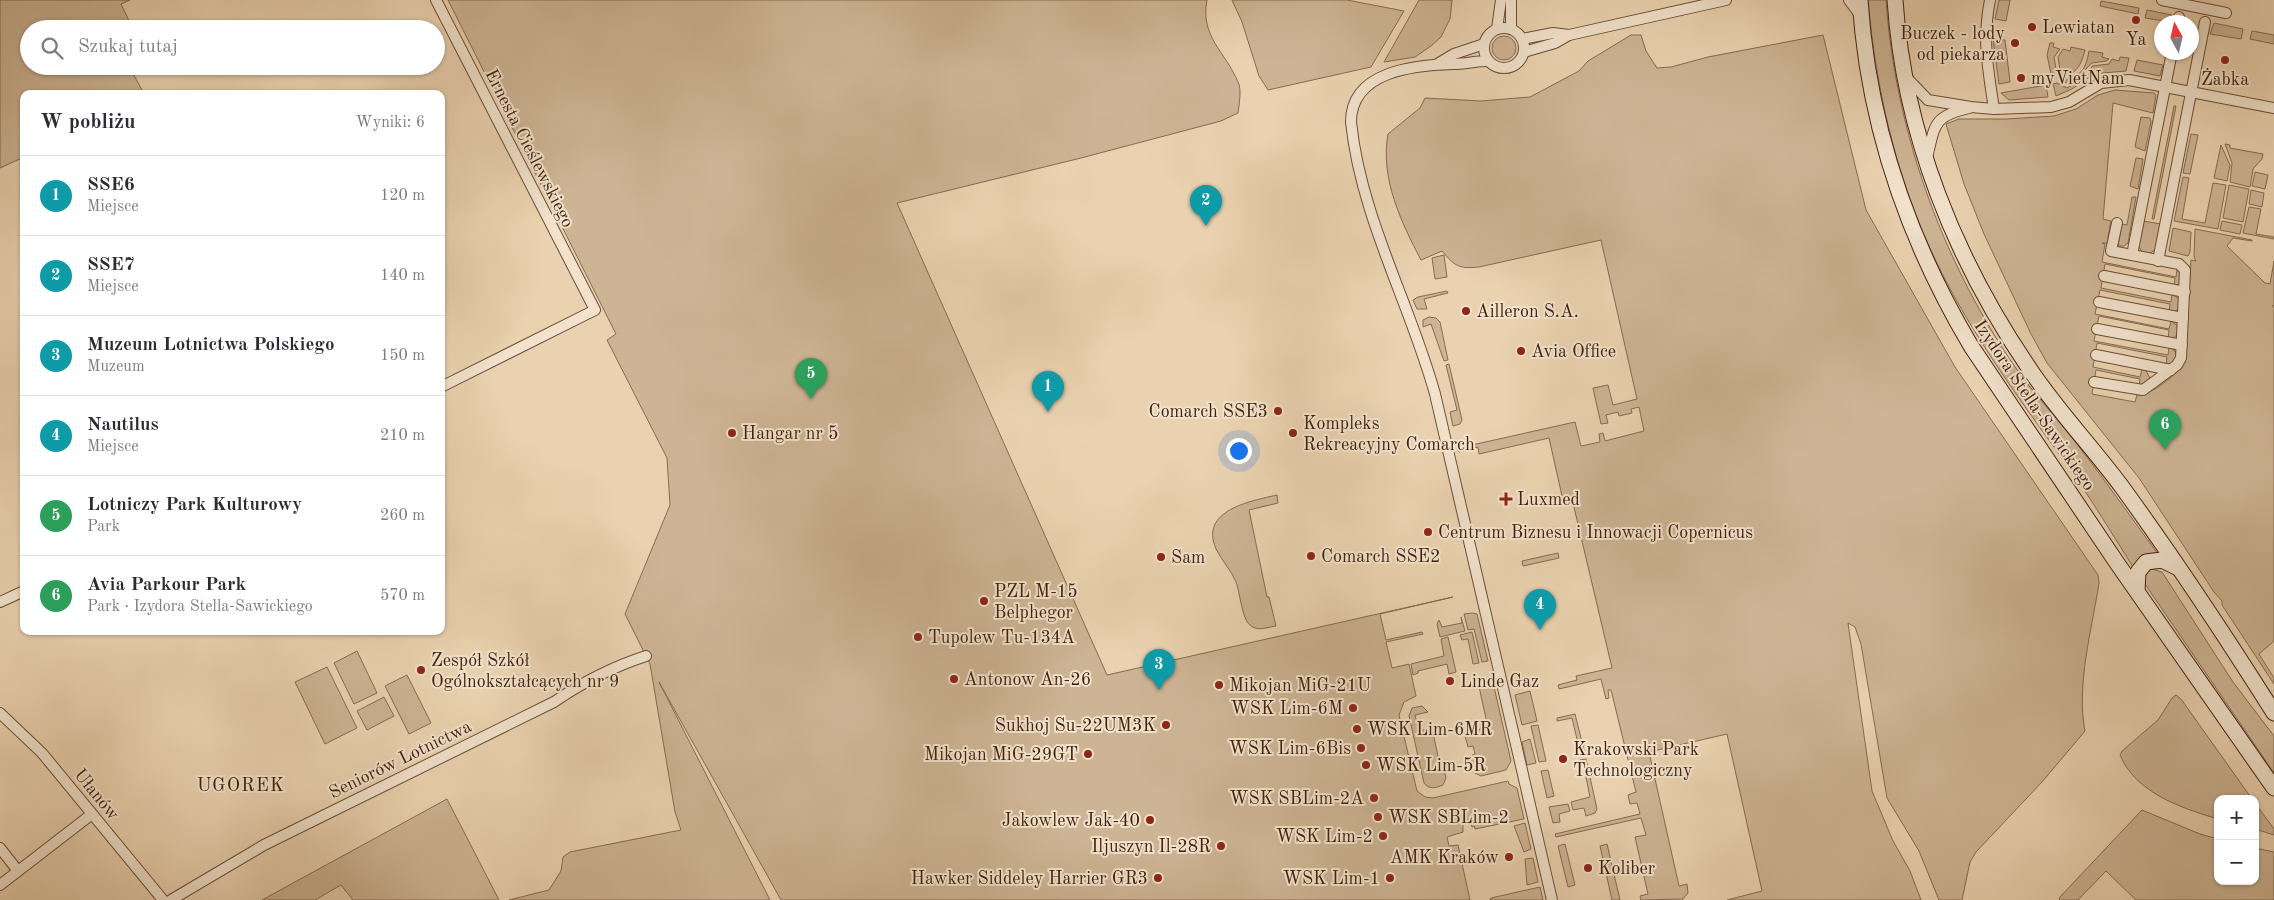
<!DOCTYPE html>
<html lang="pl">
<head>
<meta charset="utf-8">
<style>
	:root { --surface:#fff; --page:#f2f2f3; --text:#2b2b33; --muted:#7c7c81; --line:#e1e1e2; --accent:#7c3aed }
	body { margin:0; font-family:"Old Standard TT",serif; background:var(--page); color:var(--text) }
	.controls { position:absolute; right:15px; bottom:15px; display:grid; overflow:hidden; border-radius:10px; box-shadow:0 1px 4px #0004 }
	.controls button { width:45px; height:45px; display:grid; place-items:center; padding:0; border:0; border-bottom:1px solid var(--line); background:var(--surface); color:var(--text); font:25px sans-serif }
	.compass { position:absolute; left:2154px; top:15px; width:45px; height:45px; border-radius:50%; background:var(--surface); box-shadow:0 1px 4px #0004; rotate:352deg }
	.you { position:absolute; left:1238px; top:450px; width:18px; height:18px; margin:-12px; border:4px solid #fff; border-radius:50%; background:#1a73e8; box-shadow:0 0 0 8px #1a73e833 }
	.badge { display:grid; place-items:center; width:32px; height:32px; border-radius:50%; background:var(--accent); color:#fff; font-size:16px; font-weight:700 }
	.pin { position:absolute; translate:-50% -41px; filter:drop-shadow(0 1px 2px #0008) }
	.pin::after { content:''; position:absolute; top:26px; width:18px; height:15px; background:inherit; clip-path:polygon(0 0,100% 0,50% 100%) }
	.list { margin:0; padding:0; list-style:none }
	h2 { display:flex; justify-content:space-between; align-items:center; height:65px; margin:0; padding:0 20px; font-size:21px }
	h2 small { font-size:16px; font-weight:400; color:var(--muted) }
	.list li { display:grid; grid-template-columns:32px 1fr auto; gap:15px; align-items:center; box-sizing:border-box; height:80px; padding:0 20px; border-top:1px solid var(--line) }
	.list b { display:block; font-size:19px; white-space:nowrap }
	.list p { margin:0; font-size:16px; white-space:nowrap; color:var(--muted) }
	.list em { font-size:16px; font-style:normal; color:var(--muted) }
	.icon { flex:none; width:28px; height:28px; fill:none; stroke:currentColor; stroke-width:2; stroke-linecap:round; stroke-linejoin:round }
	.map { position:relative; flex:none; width:2274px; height:900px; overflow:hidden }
	.search { position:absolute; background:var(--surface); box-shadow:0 1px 4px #0004; left:20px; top:20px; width:425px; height:55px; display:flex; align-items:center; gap:12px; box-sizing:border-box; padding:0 18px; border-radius:28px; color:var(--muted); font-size:19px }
	.panel { position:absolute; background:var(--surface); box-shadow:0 1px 4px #0004; left:20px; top:90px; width:425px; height:545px; border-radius:10px }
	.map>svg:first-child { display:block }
	.green { fill:#cdb494; stroke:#886a51 }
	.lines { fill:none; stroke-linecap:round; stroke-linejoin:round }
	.minor-casing { stroke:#6c4d36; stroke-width:12 }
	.secondary-casing { stroke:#42210e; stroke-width:17 }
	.minor { stroke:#f1e2cc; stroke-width:10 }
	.secondary { stroke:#f1e2cc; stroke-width:15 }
	.poi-dot { fill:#8f2418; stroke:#f1e2cc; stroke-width:2 }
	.labels { text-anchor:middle; stroke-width:4; stroke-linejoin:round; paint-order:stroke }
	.poi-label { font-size:18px; fill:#42210e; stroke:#f1e2cc; text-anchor:start }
	.street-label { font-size:18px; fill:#42210e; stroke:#f1e2cc }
	.neighbourhood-label { font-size:19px; letter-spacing:1px; fill:#42210e; stroke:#f1e2cc }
</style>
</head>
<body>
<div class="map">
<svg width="2274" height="900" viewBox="0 0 2274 900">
	<rect width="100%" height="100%" fill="#ead2b0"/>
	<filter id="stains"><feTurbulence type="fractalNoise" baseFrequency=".004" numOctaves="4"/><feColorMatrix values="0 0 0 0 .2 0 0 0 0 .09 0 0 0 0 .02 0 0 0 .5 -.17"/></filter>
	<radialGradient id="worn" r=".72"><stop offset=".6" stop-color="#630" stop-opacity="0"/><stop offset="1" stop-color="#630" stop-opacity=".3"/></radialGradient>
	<g class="green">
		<polygon points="0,0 130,0 121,4 133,29 29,29 29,66 129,66 144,94 24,94 24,157 0,168"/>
		<path d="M448,0h759c-7,37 18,51 31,82 4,7 1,23 0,31l-17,8 -140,37 -184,45 210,472 346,-78 -73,17 6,26 36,-8 1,2 -37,8 6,26 17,-4 7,32 -12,6 -5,13 18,76 8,6 8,1 75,-17 1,3 8,4 7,31 -49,10 -1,-3 -2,1 -2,-8 -7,1v12l-16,5 2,9 9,-1 12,55h-689l-122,-218 111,218h-261l40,-10 12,-19 2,-14 7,-5 111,-22 -6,-18 -25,-148 -25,-50 45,-109 -3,-47 -60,-118 9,-6z"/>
		<polygon points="1232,0 1347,0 1404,11 1371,67 1268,90 1259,76 1242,22"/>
		<polygon points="1419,0 1452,0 1450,19 1441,37 1431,46 1415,57 1384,62"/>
		<path d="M1868,0h18c9,128 54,255 125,361 17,25 36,46 54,68 33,41 62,83 93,125l-19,5 -6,8c-19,-30 -38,-62 -59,-92 -50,-70 -102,-138 -139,-216 -39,-81 -59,-170 -67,-259z"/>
		<polygon points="1999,0 2010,0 2006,21 1995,19"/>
		<polygon points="2101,1 2139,8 2138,14 2100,6"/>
		<polygon points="2147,10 2172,15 2171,22 2145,18"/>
		<polygon points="2214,23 2243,29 2241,39 2210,34"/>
		<polygon points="2252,31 2274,35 2274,44 2250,39"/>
		<path d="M1631,35h10l5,16 11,17 14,-1 37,-10 115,-22 43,175 89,157 143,208 1,8c-7,46 -23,102 -14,148l-43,51 -66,70 -6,10 -8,38h-23l-20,-49 -32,-53 -26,-154 -6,-17 -7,-4 24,168 21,50 17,30 11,29h-194l35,-9 -35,-157 -78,18 30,134 8,-2 1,9 -5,6 -42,1 -1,-4 8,-2 -13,-57 11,-2 -5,-17 -85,19 -1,-3 85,-20 -3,-11 -7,1 -2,-9 8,-3 -25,-102h-3l1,8 -3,1 -5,-20 -42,10 -1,-4 19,-5 -1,-4 36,-8 -39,-165 -9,2 -15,-67 -70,16 -1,-7 -19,5 -1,-2 5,-3 112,-25 6,24 19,-4 -1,-8 4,-1 2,8 39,-10 -5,-24 -8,2 1,4 -13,3 -1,-4 -12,3 2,8 -7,1 -8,-36 15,-3 5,20 24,-6 -36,-159 -122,27c-21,2 -24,-1 -37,-16l-21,9c-20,-38 -41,-82 -33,-126l32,-26 5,-10 56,3 49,-4 49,-26 9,-10z"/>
		<circle cx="1504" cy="48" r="12"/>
		<polygon points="1993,39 2005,40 2010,82 1999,84"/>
		<polygon points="2050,43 2054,43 2053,47 2060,49 2054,57 2056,69 2052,78 2047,55"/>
		<path d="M2071,47l14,3c-4,15 -8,24 -24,27l-3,-20 5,-8 7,2z"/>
		<path d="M2089,51l14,2 -1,4 7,2 -3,2 -14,2c-10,8 -14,22 -31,19 19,-7 24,-9 28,-31z"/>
		<polygon points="2120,57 2129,58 2126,71 2102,73 2085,80 2082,79 2089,74 2092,66 2109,64 2112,59 2119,61"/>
		<polygon points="2137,60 2163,65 2160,76 2134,71"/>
		<polygon points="2079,81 2082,82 2072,89 2056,96 2053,84 2057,83 2067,88"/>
		<polygon points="2046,85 2048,97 2009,100 2001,93"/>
		<path d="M2115,90l39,3 2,2 -3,18 -40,-10 -10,116 8,2 -4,22h-5l3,1 -3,18 74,15 1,-8 4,4 -1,12 -6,1 1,-8 -70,-14 -4,24 70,14 1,-8 7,5v9l-6,5 -4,-1 1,-8 -70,-14 -5,24 74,15 2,-8 7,5v8l-6,5h-4l1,-9 -70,-14 -5,25 74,14 1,-8 6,4 2,5 -3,8 -8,1 1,-8 -70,-14 -4,24 47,10 2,-8h3l5,9v3l-11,6 1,-8 -44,-9 -4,24 43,8 2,-7c12,2 42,-22 48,-33l6,-102 5,1 -2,-4 1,-28 57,11v1l-19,-3 -6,8 38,37 5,1 4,-23v44l-2,1 2,2v333l-15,13 15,24v6l-52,-79v-4l-8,-9 -75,-114 -92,-115 -16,-29 -47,-100 -20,-50 -18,-60 13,-5h47l48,-3 22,-7 22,-14z"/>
		<polygon points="2174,106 2176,106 2154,219 2152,219"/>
		<polygon points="2141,117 2150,118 2151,122 2145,151 2135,147"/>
		<polygon points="2191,134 2198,135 2190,174 2183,173"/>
		<polygon points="2225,144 2230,145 2230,148 2263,154 2262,159 2253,169 2250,187 2230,182 2232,163"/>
		<polygon points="2221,145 2230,165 2227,181 2214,178"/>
		<polygon points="2136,158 2143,159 2138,189 2130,186"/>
		<polygon points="2255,172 2268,175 2265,189 2252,186"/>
		<polygon points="2183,177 2189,178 2182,219 2205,223 2213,183 2226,185 2218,229 2174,221"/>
		<polygon points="2229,185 2249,189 2243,222 2223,218"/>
		<polygon points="2251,190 2264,193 2262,207 2249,204"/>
		<polygon points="2132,197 2136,197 2128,243 2124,246 2118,246 2122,224 2127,225"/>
		<polygon points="2249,207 2261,209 2256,234 2274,237 2274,239 2243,233"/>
		<polygon points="2143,221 2161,224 2156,249 2149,254 2142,252 2139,247"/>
		<polygon points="2222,221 2242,225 2240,234 2220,230"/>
		<polygon points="2173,228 2191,232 2190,252 2188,256 2169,251"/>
		<polygon points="1444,255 1447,277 1435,279 1432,258"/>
		<polygon points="1447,291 1448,293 1424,299 1427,309 1417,309 1413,300 1418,297"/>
		<polygon points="1429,317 1436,318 1440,322 1448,360 1444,361 1431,324 1423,327 1423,320"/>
		<polygon points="1449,364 1462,420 1460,424 1453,426 1450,412 1457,410 1446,365"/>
		<path d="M1277,495l1,8 -29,7 18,87h2l7,29c-8,1 -19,6 -26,-1 -8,-6 -10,-32 -14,-43 -5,-12 -14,-21 -20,-33 -17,-39 35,-48 61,-54z"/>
		<polygon points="1558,553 1559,558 1523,566 1522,561"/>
		<path d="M2152,569l10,3 71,110 41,54v37l-129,-189c0,-7 0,-11 7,-15z"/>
		<polygon points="1473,613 1477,614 1488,661 1482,662 1474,629 1468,630 1464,614"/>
		<polygon points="1461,617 1465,631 1440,637 1437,624 1439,620 1442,627 1462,623"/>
		<polygon points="1472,632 1479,663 1473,664 1468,639 1462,640 1460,635"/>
		<polygon points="1448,637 1456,672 1449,674 1447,664 1418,671 1418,673 1413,675 1411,664 1444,656 1441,639"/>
		<polygon points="357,651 377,693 354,704 334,663"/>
		<polygon points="327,667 357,728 325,744 295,682"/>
		<polygon points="407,675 431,723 409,734 385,686"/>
		<polygon points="1492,678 1511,761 1506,770 1481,776 1473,772 1470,756 1475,754 1473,746 1468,747 1464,732 1481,729 1481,724 1487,723 1478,682"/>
		<polygon points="1530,691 1537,721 1522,725 1515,695"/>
		<path d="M2176,695l5,4 71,100h-34v20c-37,-11 -82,-26 -98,-64l2,-4 36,-31 14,-22z"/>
		<polygon points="384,697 394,716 367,730 357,711"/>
		<path d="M1422,706l6,6 -13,3 4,16 13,-3 7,33 3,-1 4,18 -3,7c-7,3 -14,5 -19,-2l-15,-67 3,-8z"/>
		<polygon points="1575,714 1585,754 1579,755 1580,752 1572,718 1557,721 1557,718"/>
		<polygon points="1538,725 1546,761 1539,762 1531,726"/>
		<polygon points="1530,739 1536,763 1527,765 1522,742"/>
		<polygon points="1586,759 1597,809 1595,813 1586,816 1584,808 1573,810 1571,802 1590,797 1583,762 1580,760"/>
		<polygon points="1548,770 1554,796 1547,798 1541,771"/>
		<polygon points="447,799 499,900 353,900 341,885 315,900 262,900"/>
		<polygon points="2255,803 2274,829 2274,835 2255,829"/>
		<polygon points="1568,804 1570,811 1559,814 1560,822 1553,823 1549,807"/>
		<polygon points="2142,810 2200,834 2218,839 2218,881 2255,881 2255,848 2274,852 2274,900 2136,900 2106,871 2078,900 2060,900 2059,898"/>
		<polygon points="1525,823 1531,849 1524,852 1514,826"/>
		<polygon points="1565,844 1575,885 1568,887 1558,846"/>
		<polygon points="1607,844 1620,900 1612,900 1600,846"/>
		<polygon points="1533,858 1538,882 1527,885 1525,859"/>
		<polygon points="1540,887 1543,900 1490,900 1491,898"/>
	</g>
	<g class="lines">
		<g class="minor-casing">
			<g id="minor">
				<polyline points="436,0 595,310 441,387"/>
				<polyline points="1511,0 1511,29"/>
				<polyline points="1849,0 1860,15"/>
				<path d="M1990,0c-8,41 -2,68 4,109"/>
				<polyline points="2162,0 2226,13"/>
				<polyline points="2178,22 2179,17"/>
				<circle cx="1504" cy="48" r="20"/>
				<polyline points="1497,29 1501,0"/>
				<polyline points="1522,39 1553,33 1569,35"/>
				<polyline points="1524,52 1555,43 1569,35 1726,0"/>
				<path d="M1488,61c-12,0 -23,3 -35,3 -38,1 -102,7 -102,58 10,96 59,181 84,272l117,506"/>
				<polyline points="1439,63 1454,54 1484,44"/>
				<polyline points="1905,76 1928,100 1971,107 1994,109 2051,107 2069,102 2101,83 2129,80 2274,108"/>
				<path d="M1927,158c8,-33 6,-42 42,-50"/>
				<polyline points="2132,255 2172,52"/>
				<polyline points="2158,261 2205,22"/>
				<polyline points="2104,276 2185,292"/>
				<polyline points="2099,302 2183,318"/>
				<polyline points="2097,329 2182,345"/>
				<polyline points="2096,355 2171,370"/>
				<polyline points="2094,382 2143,390 2177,365 2181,358 2185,270 2179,264 2111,251 2117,223"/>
				<polyline points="0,602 24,591"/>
				<polyline points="0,713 42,753 163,900"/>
				<polyline points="0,848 18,871"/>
				<polyline points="0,885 92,814"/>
				<path d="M171,900l93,-55 290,-143c29,-20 58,-35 92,-46"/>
			</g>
		</g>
		<g class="secondary-casing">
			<g id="secondary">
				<path d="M1860,0c8,123 48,240 111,346l146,217 157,225"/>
				<path d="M1895,0c9,134 60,260 136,371 27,40 62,77 91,116 53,73 104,150 152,226"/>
				<polyline points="2137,590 2138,572 2146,562 2162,560 2176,567"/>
			</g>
		</g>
		<use href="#minor" class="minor"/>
		<use href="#secondary" class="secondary"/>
	</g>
	<g class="poi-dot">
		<circle cx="2136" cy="20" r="5"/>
		<circle cx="2032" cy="27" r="5"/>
		<circle cx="2015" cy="43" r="5"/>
		<circle cx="2225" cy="60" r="5"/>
		<circle cx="2021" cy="78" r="5"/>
		<circle cx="1466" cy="311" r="5"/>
		<circle cx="1521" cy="351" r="5"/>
		<circle cx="1278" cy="411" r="5"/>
		<circle cx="732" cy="433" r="5"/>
		<circle cx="1293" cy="433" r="5"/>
		<path d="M1503.5 491.5h5v5h5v5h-5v5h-5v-5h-5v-5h5z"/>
		<circle cx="1428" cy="532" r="5"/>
		<circle cx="1311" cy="556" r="5"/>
		<circle cx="1161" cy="557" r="5"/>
		<circle cx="984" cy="601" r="5"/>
		<circle cx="918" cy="637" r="5"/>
		<circle cx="421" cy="670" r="5"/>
		<circle cx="954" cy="679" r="5"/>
		<circle cx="1450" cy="681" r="5"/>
		<circle cx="1219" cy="685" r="5"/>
		<circle cx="1353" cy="708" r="5"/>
		<circle cx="1166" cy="725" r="5"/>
		<circle cx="1357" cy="729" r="5"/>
		<circle cx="1361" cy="748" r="5"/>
		<circle cx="1088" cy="754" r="5"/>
		<circle cx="1563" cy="759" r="5"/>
		<circle cx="1366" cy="765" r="5"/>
		<circle cx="1374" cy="798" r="5"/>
		<circle cx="1378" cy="817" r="5"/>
		<circle cx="1150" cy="820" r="5"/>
		<circle cx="1383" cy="836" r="5"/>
		<circle cx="1221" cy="846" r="5"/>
		<circle cx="1509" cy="857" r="5"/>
		<circle cx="1588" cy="868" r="5"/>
		<circle cx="1158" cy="878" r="5"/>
		<circle cx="1390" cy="878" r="5"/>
	</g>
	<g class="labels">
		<g class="poi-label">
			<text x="2042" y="33">Lewiatan</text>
			<text x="2005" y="39" text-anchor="end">Buczek - lody<tspan x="2005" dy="21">od piekarza</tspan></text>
			<text x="2136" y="45" text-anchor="middle">Ya</text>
			<text x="2031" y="84">myVietNam</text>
			<text x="2225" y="85" text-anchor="middle">Żabka</text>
			<text x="1476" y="317">Ailleron S.A.</text>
			<text x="1531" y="357">Avia Office</text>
			<text x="1268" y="417" text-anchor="end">Comarch SSE3</text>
			<text x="1303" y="429">Kompleks<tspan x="1303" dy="21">Rekreacyjny Comarch</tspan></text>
			<text x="742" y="439">Hangar nr 5</text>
			<text x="1517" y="505">Luxmed</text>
			<text x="1438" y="538">Centrum Biznesu i Innowacji Copernicus</text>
			<text x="1321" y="562">Comarch SSE2</text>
			<text x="1171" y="563">Sam</text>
			<text x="994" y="597">PZL M-15<tspan x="994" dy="21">Belphegor</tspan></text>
			<text x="928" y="643">Tupolew Tu-134A</text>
			<text x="431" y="666">Zespół Szkół<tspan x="431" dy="21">Ogólnokształcących nr 9</tspan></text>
			<text x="964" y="685">Antonow An-26</text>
			<text x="1460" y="687">Linde Gaz</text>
			<text x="1229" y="691">Mikojan MiG-21U</text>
			<text x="1343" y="714" text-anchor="end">WSK Lim-6M</text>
			<text x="1156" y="731" text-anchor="end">Sukhoj Su-22UM3K</text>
			<text x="1367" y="735">WSK Lim-6MR</text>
			<text x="1351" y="754" text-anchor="end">WSK Lim-6Bis</text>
			<text x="1573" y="755">Krakowski Park<tspan x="1573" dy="21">Technologiczny</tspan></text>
			<text x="1078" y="760" text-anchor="end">Mikojan MiG-29GT</text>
			<text x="1376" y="771">WSK Lim-5R</text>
			<text x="1364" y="804" text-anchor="end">WSK SBLim-2A</text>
			<text x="1388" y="823">WSK SBLim-2</text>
			<text x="1140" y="826" text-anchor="end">Jakowlew Jak-40</text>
			<text x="1373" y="842" text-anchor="end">WSK Lim-2</text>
			<text x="1211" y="852" text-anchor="end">Iljuszyn Il-28R</text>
			<text x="1499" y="863" text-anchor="end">AMK Kraków</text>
			<text x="1598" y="874">Koliber</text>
			<text x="1148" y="884" text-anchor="end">Hawker Siddeley Harrier GR3</text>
			<text x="1380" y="884" text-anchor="end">WSK Lim-1</text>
		</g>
		<g class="street-label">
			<text transform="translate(530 148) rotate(63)" y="6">Ernesta Cieślewskiego</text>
			<text transform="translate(2035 405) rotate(56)" y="6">Izydora Stella-Sawickiego</text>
			<text transform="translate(400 759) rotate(-26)" y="6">Seniorów Lotnictwa</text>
			<text transform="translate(97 794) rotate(51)" y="6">Ułanów</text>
		</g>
		<g class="neighbourhood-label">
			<text x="241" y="791">UGOREK</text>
		</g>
	</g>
	<rect width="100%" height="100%" filter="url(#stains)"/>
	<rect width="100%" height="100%" fill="url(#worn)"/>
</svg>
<div class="controls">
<button>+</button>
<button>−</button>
</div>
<svg class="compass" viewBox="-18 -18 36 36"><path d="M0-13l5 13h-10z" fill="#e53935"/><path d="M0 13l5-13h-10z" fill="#7c7c81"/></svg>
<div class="you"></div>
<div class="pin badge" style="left:1048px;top:412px;background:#0f9aa8">1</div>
<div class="pin badge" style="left:1206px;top:226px;background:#0f9aa8">2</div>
<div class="pin badge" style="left:1159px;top:690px;background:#0f9aa8">3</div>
<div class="pin badge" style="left:1540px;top:630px;background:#0f9aa8">4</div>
<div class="pin badge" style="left:811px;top:399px;background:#2e9e5b">5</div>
<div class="pin badge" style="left:2165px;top:450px;background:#2e9e5b">6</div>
<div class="search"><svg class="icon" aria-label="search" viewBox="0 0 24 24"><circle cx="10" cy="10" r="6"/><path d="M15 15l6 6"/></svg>Szukaj tutaj</div>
<section class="panel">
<h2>W pobliżu<small>Wyniki: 6</small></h2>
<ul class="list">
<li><span class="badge" style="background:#0f9aa8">1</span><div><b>SSE6</b><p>Miejsce</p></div><em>120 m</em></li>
<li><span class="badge" style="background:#0f9aa8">2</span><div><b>SSE7</b><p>Miejsce</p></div><em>140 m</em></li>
<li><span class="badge" style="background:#0f9aa8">3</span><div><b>Muzeum Lotnictwa Polskiego</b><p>Muzeum</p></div><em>150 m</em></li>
<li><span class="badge" style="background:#0f9aa8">4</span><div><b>Nautilus</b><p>Miejsce</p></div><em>210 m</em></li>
<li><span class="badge" style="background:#2e9e5b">5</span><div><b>Lotniczy Park Kulturowy</b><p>Park</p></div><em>260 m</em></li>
<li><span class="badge" style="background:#2e9e5b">6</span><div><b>Avia Parkour Park</b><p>Park · Izydora Stella-Sawickiego</p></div><em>570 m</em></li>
</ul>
</section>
</div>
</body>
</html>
